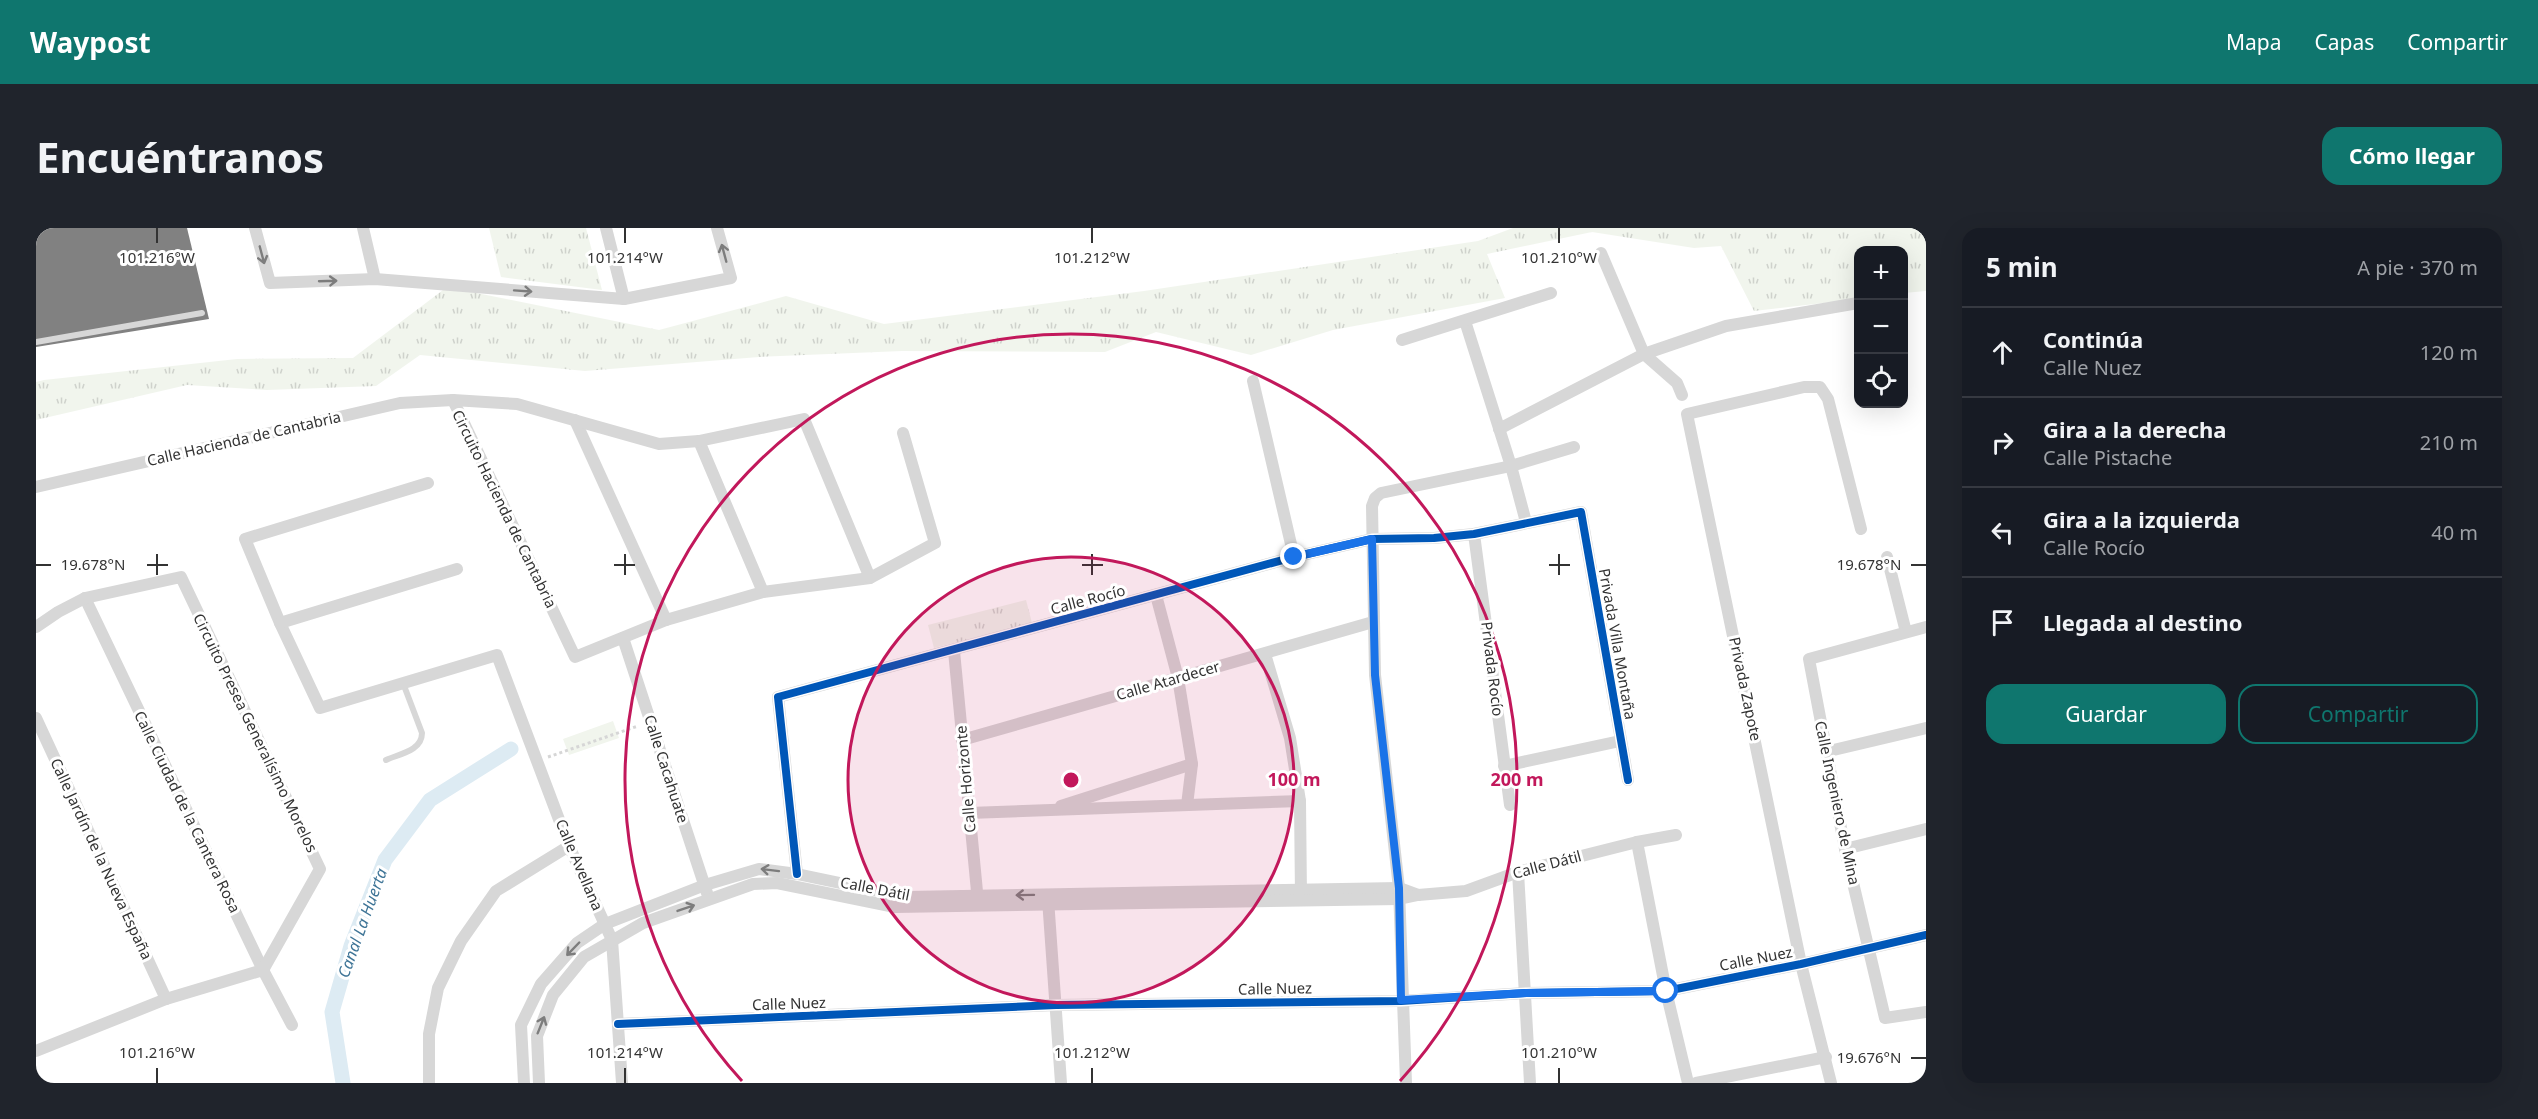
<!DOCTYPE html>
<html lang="es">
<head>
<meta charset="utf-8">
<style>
	:root { --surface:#171b24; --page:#20242c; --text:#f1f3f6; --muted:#9ea1a6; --line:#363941; --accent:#0f766e }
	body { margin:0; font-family:"Noto Sans",sans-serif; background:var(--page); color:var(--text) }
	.controls { position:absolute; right:18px; top:18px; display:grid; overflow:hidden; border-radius:12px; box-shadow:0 6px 24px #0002 }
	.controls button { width:54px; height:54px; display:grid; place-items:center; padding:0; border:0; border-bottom:2px solid var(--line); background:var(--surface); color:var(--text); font:30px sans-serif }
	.stop { position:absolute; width:18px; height:18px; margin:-14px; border:4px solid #1a73e8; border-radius:50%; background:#fff }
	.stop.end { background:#1a73e8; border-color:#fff; box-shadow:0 2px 6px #0008 }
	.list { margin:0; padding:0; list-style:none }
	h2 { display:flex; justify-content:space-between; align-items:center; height:78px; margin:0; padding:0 24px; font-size:26px }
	h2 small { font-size:20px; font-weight:400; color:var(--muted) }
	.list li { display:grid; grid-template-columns:39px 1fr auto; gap:18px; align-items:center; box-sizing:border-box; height:90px; padding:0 24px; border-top:2px solid var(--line) }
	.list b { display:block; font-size:22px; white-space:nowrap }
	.list p { margin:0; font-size:20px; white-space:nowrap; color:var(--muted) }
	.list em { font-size:20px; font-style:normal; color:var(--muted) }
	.actions { display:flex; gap:12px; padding:18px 24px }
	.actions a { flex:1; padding:14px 0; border:2px solid var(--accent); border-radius:18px; text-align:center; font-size:21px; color:var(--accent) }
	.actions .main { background:var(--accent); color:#fff }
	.icon { flex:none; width:33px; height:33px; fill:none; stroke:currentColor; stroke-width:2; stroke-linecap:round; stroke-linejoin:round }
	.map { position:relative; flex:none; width:1890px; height:855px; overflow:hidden; border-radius:18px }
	header { display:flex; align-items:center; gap:36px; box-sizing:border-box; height:84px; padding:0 30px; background:var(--accent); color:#fff }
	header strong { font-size:28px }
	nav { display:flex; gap:33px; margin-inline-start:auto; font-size:21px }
	.intro { display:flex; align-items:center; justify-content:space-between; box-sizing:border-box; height:144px; padding:0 36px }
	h1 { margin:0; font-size:42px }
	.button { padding:15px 27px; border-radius:18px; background:var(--accent); color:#fff; font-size:21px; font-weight:700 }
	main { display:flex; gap:36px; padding:0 36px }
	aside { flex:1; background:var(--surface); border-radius:18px; box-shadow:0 6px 24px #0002 }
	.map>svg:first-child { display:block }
	.grass { fill:#f1f5ed }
	.park { fill:url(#park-tufts) }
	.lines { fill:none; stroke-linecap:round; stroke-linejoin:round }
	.canal { stroke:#ddebf3; stroke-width:15 }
	.building { fill:#818181 }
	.path { stroke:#d6d6d6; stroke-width:3; stroke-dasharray:3 3; stroke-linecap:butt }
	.service { stroke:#d7d7d7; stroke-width:6 }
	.minor { stroke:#d7d7d7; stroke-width:12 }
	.cycleway-casing { stroke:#fff; stroke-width:11 }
	.cycleway { stroke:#0057b8; stroke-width:8 }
	.oneway { stroke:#7d7d7d }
	.route { stroke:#1a73e8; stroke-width:8 }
	.ticks { fill:none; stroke:#333; stroke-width:2 }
	.ring { fill:none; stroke:#c2185b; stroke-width:3 }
	.labels { text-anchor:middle; stroke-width:6; stroke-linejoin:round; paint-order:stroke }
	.street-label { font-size:15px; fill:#333; stroke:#fff }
	.water-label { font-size:16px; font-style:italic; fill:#3f7597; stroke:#fff }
	.ticks-label { font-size:15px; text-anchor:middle; fill:#333; stroke:#fff; stroke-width:6; stroke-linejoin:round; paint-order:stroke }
	.centre { fill:#c2185b; stroke:#fff; stroke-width:3 }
	.ring-label { font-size:18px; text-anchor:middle; font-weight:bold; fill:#c2185b; stroke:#fff; stroke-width:6; stroke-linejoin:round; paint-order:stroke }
</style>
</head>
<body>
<header>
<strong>Waypost</strong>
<nav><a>Mapa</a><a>Capas</a><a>Compartir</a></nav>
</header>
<div class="intro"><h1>Encuéntranos</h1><a class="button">Cómo llegar</a></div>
<main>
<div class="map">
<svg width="1890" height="855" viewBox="0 0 1890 855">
	<defs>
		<pattern id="park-tufts" width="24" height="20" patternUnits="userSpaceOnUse" patternTransform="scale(1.5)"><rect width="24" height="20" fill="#f1f5ed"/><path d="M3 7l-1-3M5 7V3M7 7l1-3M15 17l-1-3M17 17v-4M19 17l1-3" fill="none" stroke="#cfd2cc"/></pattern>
	</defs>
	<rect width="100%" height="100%" fill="#fff"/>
	<polygon class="grass" points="577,493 583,510 533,527 527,511"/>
	<g class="park">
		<polygon points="453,0 550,0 566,62 465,49"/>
		<polygon points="1477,0 1890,0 1890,63 1868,65 1868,22 1822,22 1822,71 1718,83 1685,18 1658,20 1556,4 1451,26 1469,70 1297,102 1215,127 1120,104 1069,124 866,123 723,129 549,143 384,127 340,158 231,162 151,157 0,192 0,154 8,152 201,131 317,130 411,59 623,102 750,68 848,96 1108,63 1442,13"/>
		<polygon points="990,372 996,395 898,420 892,397"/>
	</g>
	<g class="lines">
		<polyline class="canal" points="307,855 296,784 315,718 349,632 394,572 475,521"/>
	</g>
	<polygon class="building" points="0,0 151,0 173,91 0,119"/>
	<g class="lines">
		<polyline class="path" points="512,529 602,498"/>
		<g class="service">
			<polyline points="0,114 166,85"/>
			<path d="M350,532c13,-6 36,-9 36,-27l-19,-50"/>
		</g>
		<g class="minor">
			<polyline points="219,0 234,55 339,51 588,71 695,50 681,0"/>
			<polyline points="327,0 339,51"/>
			<polyline points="570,0 588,71"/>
			<polyline points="1565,25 1608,126 1641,155 1646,167"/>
			<polyline points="1429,93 1475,238 1490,294"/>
			<polyline points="1366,112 1515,65"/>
			<polyline points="1217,153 1258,329"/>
			<polyline points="417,172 539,429 630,392 727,364 834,350 899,315 867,205"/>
			<polyline points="539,192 630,392"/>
			<polyline points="1463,201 1608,126 1690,98 1822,75"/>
			<polyline points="663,213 727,364"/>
			<polyline points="392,255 209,311 244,395 284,480 461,427 533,618 576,712 586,855"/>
			<polyline points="0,259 364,175 417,172 481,176 623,216 663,213 768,191 834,350"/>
			<polyline points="1438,306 1474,577"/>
			<polyline points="1851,329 1870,404"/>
			<polyline points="1120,367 1142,450 1156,536 1151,577"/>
			<polyline points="49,370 227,742 256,797"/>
			<polyline points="244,395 421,341"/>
			<polyline points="0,399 22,384 49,370 145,349 284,641 227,742 130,771 0,823"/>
			<polyline points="1890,399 1773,431 1809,621 1849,790 1890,784"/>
			<polyline points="587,410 671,665"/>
			<polyline points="918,423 942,674"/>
			<polyline points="1229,426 1254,510 1264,573 1265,669"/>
			<polyline points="0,490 130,771"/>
			<polyline points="926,512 1337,394"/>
			<polyline points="1789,524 1890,500"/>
			<polyline points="1468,538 1584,513"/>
			<polyline points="1025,578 1156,536"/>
			<polyline points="933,585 1264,573"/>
			<polyline points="1601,614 1630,763 1652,855"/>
			<polyline points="1809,621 1890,601"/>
			<polyline points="1482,644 1494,855"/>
			<polyline points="761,646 742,469 1258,329 1336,311 1398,310 1438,306 1545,284 1592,552"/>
			<polyline points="1012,671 1025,855"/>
			<polyline points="582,796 1020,777 1365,773 1490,765 1630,763 1765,736 1890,707"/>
			<polyline points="393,855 393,806 402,760 425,713 460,663 533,618"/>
			<polyline points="488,855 485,797 505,756 541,715 569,696 669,657 723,641 761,646 871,669 1363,660 1382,667"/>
			<polyline points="503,855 501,808 517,767 548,729 607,695 717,656 741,655 859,679 1363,671 1382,667 1430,663 1482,644 1601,614 1640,607"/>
			<polyline points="1370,855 1363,660 1339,447 1336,278 1339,270 1345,265 1475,238 1538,219"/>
			<polyline points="1660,855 1790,829"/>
			<polyline points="1795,855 1765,736 1651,186 1768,159 1784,159 1792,171 1825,301"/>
		</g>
		<g class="cycleway-casing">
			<g id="cycleway">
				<polyline points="761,646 742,469 1258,329 1336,311 1398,310 1438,306 1545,284 1592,552"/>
				<polyline points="582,796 1020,777 1365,773 1490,765 1630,763 1765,736 1890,707"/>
			</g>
		</g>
		<use href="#cycleway" class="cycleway"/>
	</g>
	<defs><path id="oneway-shaft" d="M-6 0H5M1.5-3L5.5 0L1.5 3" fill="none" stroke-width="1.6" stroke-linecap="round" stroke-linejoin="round" transform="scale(1.5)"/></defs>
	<g class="oneway">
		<use href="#oneway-shaft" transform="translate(688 25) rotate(-105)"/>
		<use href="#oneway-shaft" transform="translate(226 27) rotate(75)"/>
		<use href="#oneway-shaft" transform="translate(292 53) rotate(-2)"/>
		<use href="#oneway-shaft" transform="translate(487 63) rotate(4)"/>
		<use href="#oneway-shaft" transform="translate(734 642) rotate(-173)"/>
		<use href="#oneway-shaft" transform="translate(989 667) rotate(179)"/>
		<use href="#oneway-shaft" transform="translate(650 680) rotate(-19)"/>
		<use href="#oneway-shaft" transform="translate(537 721) rotate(134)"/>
		<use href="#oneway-shaft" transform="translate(505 797) rotate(-68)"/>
	</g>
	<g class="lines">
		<polyline class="route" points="1258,329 1336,311 1339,447 1363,660 1365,772 1490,765 1630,763"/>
	</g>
	<path class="ticks" d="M121,0v15M589,0v15M1056,0v15M1523,0v15M121,326v21M589,326v21M1056,326v21M1523,326v21M0,337h15M111,337h21M578,337h21M1046,337h21M1513,337h21M1875,337h15M1875,830h15M121,840v15M589,840v15M1056,840v15M1523,840v15"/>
	<circle cx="1035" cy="552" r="223" fill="#c2185b" fill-opacity=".12"/>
	<g class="ring">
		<circle cx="1035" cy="552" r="223"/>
		<path d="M706 853A446 446 0 1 1 1364 853"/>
	</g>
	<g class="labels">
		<g class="street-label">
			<text transform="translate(208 211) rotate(-13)" y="5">Calle Hacienda de Cantabria</text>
			<text transform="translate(468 281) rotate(64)" y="5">Circuito Hacienda de Cantabria</text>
			<text transform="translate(1052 372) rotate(-15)" y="5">Calle Rocío</text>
			<text transform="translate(1581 416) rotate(80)" y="5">Privada Villa Montaña</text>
			<text transform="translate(1456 441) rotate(83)" y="5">Privada Rocío</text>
			<text transform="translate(1132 453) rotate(-16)" y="5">Calle Atardecer</text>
			<text transform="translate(1709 461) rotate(78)" y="5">Privada Zapote</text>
			<text transform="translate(219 505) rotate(64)" y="5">Circuito Presea Generalísimo Morelos</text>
			<text transform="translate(630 541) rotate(72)" y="5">Calle Cacahuate</text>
			<text transform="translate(930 551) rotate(-95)" y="5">Calle Horizonte</text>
			<text transform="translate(1801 575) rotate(78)" y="5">Calle Ingeniero de Mina</text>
			<text transform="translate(151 584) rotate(64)" y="5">Calle Ciudad de la Cantera Rosa</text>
			<text transform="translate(65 631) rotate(65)" y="5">Calle Jardín de la Nueva España</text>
			<text transform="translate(543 637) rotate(67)" y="5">Calle Avellana</text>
			<text transform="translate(1511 637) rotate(-15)" y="5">Calle Dátil</text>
			<text transform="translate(839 661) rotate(11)" y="5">Calle Dátil</text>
			<text transform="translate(1720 731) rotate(-11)" y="5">Calle Nuez</text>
			<text transform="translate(1239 761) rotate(-1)" y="5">Calle Nuez</text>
			<text transform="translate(753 776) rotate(-2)" y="5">Calle Nuez</text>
		</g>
		<g class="water-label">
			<text transform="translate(326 695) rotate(-70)" y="6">Canal La Huerta</text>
		</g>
	</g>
	<g class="ticks-label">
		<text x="121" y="35">101.216°W</text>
		<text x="589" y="35">101.214°W</text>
		<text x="1056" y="35">101.212°W</text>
		<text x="1523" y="35">101.210°W</text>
		<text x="57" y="342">19.678°N</text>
		<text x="1833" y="342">19.678°N</text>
		<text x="121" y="830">101.216°W</text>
		<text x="589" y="830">101.214°W</text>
		<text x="1056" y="830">101.212°W</text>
		<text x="1523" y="830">101.210°W</text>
		<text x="1833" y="835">19.676°N</text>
	</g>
	<circle cx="1035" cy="552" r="9" class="centre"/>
	<g class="ring-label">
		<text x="1258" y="558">100 m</text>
		<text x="1481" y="558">200 m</text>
	</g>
</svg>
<div class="controls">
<button>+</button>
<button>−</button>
<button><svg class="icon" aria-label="locate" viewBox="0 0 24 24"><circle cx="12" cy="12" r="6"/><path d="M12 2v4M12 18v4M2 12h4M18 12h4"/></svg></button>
</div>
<div class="stop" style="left:1630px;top:763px"></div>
<div class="stop end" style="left:1258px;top:329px"></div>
</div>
<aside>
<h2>5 min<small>A pie · 370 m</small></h2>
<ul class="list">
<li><svg class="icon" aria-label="ahead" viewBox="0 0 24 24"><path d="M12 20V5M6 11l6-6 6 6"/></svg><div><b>Continúa</b><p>Calle Nuez</p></div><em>120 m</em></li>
<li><svg class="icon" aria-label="right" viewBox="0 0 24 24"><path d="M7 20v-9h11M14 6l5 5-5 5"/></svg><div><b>Gira a la derecha</b><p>Calle Pistache</p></div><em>210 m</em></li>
<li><svg class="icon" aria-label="left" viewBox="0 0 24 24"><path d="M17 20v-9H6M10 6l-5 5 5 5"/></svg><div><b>Gira a la izquierda</b><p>Calle Rocío</p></div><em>40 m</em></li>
<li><svg class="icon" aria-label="arrive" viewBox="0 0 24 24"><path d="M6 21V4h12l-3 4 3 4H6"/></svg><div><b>Llegada al destino</b></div></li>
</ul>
<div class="actions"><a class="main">Guardar</a><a>Compartir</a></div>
</aside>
</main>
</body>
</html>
